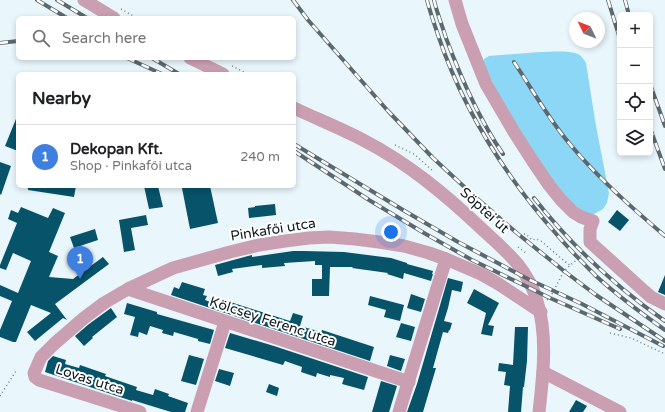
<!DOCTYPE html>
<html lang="en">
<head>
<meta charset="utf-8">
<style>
	:root { --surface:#fff; --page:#f2f2f2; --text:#202124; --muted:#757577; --line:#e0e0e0; --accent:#ea580c }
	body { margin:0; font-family:"Varela Round",sans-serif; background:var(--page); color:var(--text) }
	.controls { position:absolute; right:12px; top:12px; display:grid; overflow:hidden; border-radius:6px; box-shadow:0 2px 6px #0003 }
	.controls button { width:36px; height:36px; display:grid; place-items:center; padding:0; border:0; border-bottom:1px solid var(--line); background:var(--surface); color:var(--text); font:20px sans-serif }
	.compass { position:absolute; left:569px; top:12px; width:36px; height:36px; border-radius:50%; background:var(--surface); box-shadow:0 2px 6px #0003; rotate:313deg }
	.you { position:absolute; left:391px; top:232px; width:14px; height:14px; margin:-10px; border:3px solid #fff; border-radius:50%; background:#1a73e8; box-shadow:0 0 0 6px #1a73e833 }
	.badge { display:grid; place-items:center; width:26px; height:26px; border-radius:50%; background:var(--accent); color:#fff; font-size:13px; font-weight:700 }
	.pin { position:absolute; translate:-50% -33px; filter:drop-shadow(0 1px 2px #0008) }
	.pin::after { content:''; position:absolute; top:21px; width:14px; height:12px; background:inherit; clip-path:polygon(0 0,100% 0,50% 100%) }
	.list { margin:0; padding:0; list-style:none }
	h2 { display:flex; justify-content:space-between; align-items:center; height:52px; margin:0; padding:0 16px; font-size:17px }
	h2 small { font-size:13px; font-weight:400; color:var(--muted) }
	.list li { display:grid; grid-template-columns:26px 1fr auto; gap:12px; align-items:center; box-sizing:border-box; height:64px; padding:0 16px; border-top:1px solid var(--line) }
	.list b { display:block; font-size:15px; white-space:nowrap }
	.list p { margin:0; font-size:13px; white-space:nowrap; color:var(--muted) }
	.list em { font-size:13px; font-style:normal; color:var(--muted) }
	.icon { flex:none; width:22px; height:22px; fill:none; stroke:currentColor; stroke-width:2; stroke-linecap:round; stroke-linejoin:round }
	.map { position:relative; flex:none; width:665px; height:412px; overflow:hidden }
	.search { position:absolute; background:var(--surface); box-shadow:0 2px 6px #0003; left:16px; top:16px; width:280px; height:44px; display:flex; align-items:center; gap:10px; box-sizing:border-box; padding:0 14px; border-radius:6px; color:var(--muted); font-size:15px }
	.panel { position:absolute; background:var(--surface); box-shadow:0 2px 6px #0003; left:16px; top:72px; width:280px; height:116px; border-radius:6px }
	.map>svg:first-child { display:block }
	.green { fill:#8cd7f5 }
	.building { fill:#07536a }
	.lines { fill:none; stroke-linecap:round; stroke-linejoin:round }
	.path { stroke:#738085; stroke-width:1.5; stroke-dasharray:1 3; stroke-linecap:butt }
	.minor { stroke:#ca9fb2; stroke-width:13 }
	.rail-casing { stroke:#5c686e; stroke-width:4 }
	.rail { stroke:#fff; stroke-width:2.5; stroke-dasharray:8; stroke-linecap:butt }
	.labels { text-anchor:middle; stroke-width:4; stroke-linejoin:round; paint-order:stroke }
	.street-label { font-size:14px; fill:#0e1a1f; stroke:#fff }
</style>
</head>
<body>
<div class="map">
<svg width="665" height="412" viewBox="0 0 665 412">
	<rect width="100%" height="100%" fill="#e9f6fc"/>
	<path class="green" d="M540,52c11,0 28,-2 38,2 4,2 6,6 8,9l10,63 13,67 -2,10 -4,6 -9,5h-8l-22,-17 -52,-77 -29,-56 1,-5 5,-3z"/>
	<g class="building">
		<polygon points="18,114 18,151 5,146"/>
		<polygon points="0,162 11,166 1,195 0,194"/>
		<polygon points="28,186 76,186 74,197 28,190"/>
		<polygon points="144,186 158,186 163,207 149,209"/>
		<polygon points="189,186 210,186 218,223 190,229 182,188"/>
		<polygon points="275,204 276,215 249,218 248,208 255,207 255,206"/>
		<polygon points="21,207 48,218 53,208 65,213 49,252 58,256 49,277 73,279 103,257 109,264 55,304 67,320 63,318 35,341 27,332 51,313 31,305 16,342 13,342 0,337 0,330 12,301 0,296 0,285 18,293 31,261 13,253 6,270 0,268 0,265 17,223 8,219 11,210 18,213"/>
		<polygon points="617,210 629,220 620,231 608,222"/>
		<polygon points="146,215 148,225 131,228 135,250 124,252 119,220"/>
		<polygon points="95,229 98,240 74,248 70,237"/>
		<polygon points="293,251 304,251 344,252 391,258 407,263 407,264 433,271 432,274 433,274 431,281 404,273 403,279 387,274 388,273 352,268 353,267 330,267 329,296 312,296 312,279 322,279 322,265 315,265 315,261 284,263 285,266 262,268 262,265 232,269 233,272 218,276 215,265 248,256 252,255 252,257"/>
		<polygon points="665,275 665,295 658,292"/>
		<polygon points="448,278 463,282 461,292 452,290 448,308 444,321 452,323 450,330 449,330 448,333 443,332 433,368 436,368 423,412 407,412 417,384"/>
		<polygon points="182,282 205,289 203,295 207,296 205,300 219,305 221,299 290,321 293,313 303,316 300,326 321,332 322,330 374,347 370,361 171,295 174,287 179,289"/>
		<polygon points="474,289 499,303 488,325 494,326 492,336 481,334 486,313 467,303"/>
		<polygon points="411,294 425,299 421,312 407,308"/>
		<polygon points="370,296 404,305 400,321 384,317 386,310 368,305"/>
		<polygon points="127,303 157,312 157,314 214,330 210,344 198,341 198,339 174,332 173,336 162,333 163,330 150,326 147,335 139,332 138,337 130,335 135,317 124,314"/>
		<polygon points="111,308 117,317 92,337 93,338 84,346 75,336 89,324"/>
		<polygon points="401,323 415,327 411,341 396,337"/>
		<polygon points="515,327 528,327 527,361 524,387 523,387 521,412 508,412 510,386 504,385 506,372 498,371 499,363 513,365"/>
		<polygon points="230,333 274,346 368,377 364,390 342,384 344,378 330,375 330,377 317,373 316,377 301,372 302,367 285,361 283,365 225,348"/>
		<polygon points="189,355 204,359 196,385 181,381"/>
		<polygon points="390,355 405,359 401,371 387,366"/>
		<polygon points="53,356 66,360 65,364 79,368 80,365 106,374 105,376 137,387 136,390 153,395 155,389 169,394 168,396 188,403 185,412 171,412 132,400 132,401 45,372 48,361"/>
		<polygon points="219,369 234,373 230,386 215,381"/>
		<polygon points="381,381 397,386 389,412 372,412"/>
		<polygon points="269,384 279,388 277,396 266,392"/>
		<polygon points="576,400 587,406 583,412 569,412"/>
	</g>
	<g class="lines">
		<g class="path">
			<polyline points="121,9 137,18"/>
			<polyline points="232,66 248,74"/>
			<polyline points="395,145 414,154 434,172"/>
			<polyline points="524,234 526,234 532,240 536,239 541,241 562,259 571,266"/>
			<polyline points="518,247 526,253"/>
			<polyline points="547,300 550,298 564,271 585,252"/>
			<polyline points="610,333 631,338 665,354"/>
			<polyline points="0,396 16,371"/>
		</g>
		<g class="minor">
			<polyline points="84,0 114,18"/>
			<polyline points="455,0 462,24 486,84 514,132 532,160 549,185 561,200 573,212 581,217 593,221 590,229 590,242 643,290 651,297 665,304"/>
			<polyline points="190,58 223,74"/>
			<path d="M294,108c23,11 46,20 69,32 45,23 83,55 120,90 24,22 45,39 54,71 11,35 6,75 2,111"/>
			<polyline points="128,289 409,382"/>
			<polyline points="543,372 620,412"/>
			<polyline points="140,412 39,380 35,377 34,373 41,357 54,344 84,318 104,303 128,289 173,268 230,252 259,245 285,241 309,238 329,237 355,239 379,242 404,246 429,253 446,259 481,274 497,283 541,312"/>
			<polyline points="197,412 225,322"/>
			<polyline points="399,412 446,259"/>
		</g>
		<g class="rail-casing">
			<g id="rail">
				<polyline points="37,0 67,18"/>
				<polyline points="57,0 87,18"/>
				<polyline points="293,0 308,20 388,111 433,158 472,194 518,234 564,271 596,295 665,341"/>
				<path d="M427,0c3,12 7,23 11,35 25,75 68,142 120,201 12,14 25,27 38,40 22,20 45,37 69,54"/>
				<path d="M434,0c3,13 8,25 12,38 15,40 33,81 57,116"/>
				<polyline points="608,0 620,39"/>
				<polyline points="625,0 629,15"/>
				<polyline points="0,43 18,41"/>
				<polyline points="127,58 162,74"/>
				<polyline points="152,58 179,74"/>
				<path d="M514,62c18,27 34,56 55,81 28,34 62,64 96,93"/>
				<polyline points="650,84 665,126"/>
				<polyline points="650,128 665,169"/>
				<polyline points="294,144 403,210 458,242 528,279 582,304 663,346"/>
				<polyline points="294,151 369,200 424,233 472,260 550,298 620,329"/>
				<path d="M534,198c37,47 82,89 131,123"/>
			</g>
		</g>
		<use href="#rail" class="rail"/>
	</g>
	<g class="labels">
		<g class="street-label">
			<text transform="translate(485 210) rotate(42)" y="5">Söptei út</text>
			<text transform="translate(273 229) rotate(-9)" y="5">Pinkafői utca</text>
			<text transform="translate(273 321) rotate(18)" y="5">Kölcsey Ferenc utca</text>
			<text transform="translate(90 379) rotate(18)" y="5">Lovas utca</text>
		</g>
	</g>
</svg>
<div class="controls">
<button>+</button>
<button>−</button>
<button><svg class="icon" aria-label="locate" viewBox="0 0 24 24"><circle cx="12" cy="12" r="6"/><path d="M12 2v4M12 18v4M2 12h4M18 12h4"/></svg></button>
<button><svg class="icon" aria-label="layers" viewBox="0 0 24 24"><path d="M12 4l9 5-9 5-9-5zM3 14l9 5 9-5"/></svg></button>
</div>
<svg class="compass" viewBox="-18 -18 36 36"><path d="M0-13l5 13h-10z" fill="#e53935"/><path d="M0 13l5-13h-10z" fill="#757577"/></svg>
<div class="you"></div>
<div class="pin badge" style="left:80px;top:279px;background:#3f7fe0">1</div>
<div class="search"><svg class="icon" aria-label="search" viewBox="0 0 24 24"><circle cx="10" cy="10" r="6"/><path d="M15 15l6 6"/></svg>Search here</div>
<section class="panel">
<h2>Nearby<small></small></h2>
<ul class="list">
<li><span class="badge" style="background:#3f7fe0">1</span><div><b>Dekopan Kft.</b><p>Shop · Pinkafői utca</p></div><em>240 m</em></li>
</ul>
</section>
</div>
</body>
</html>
